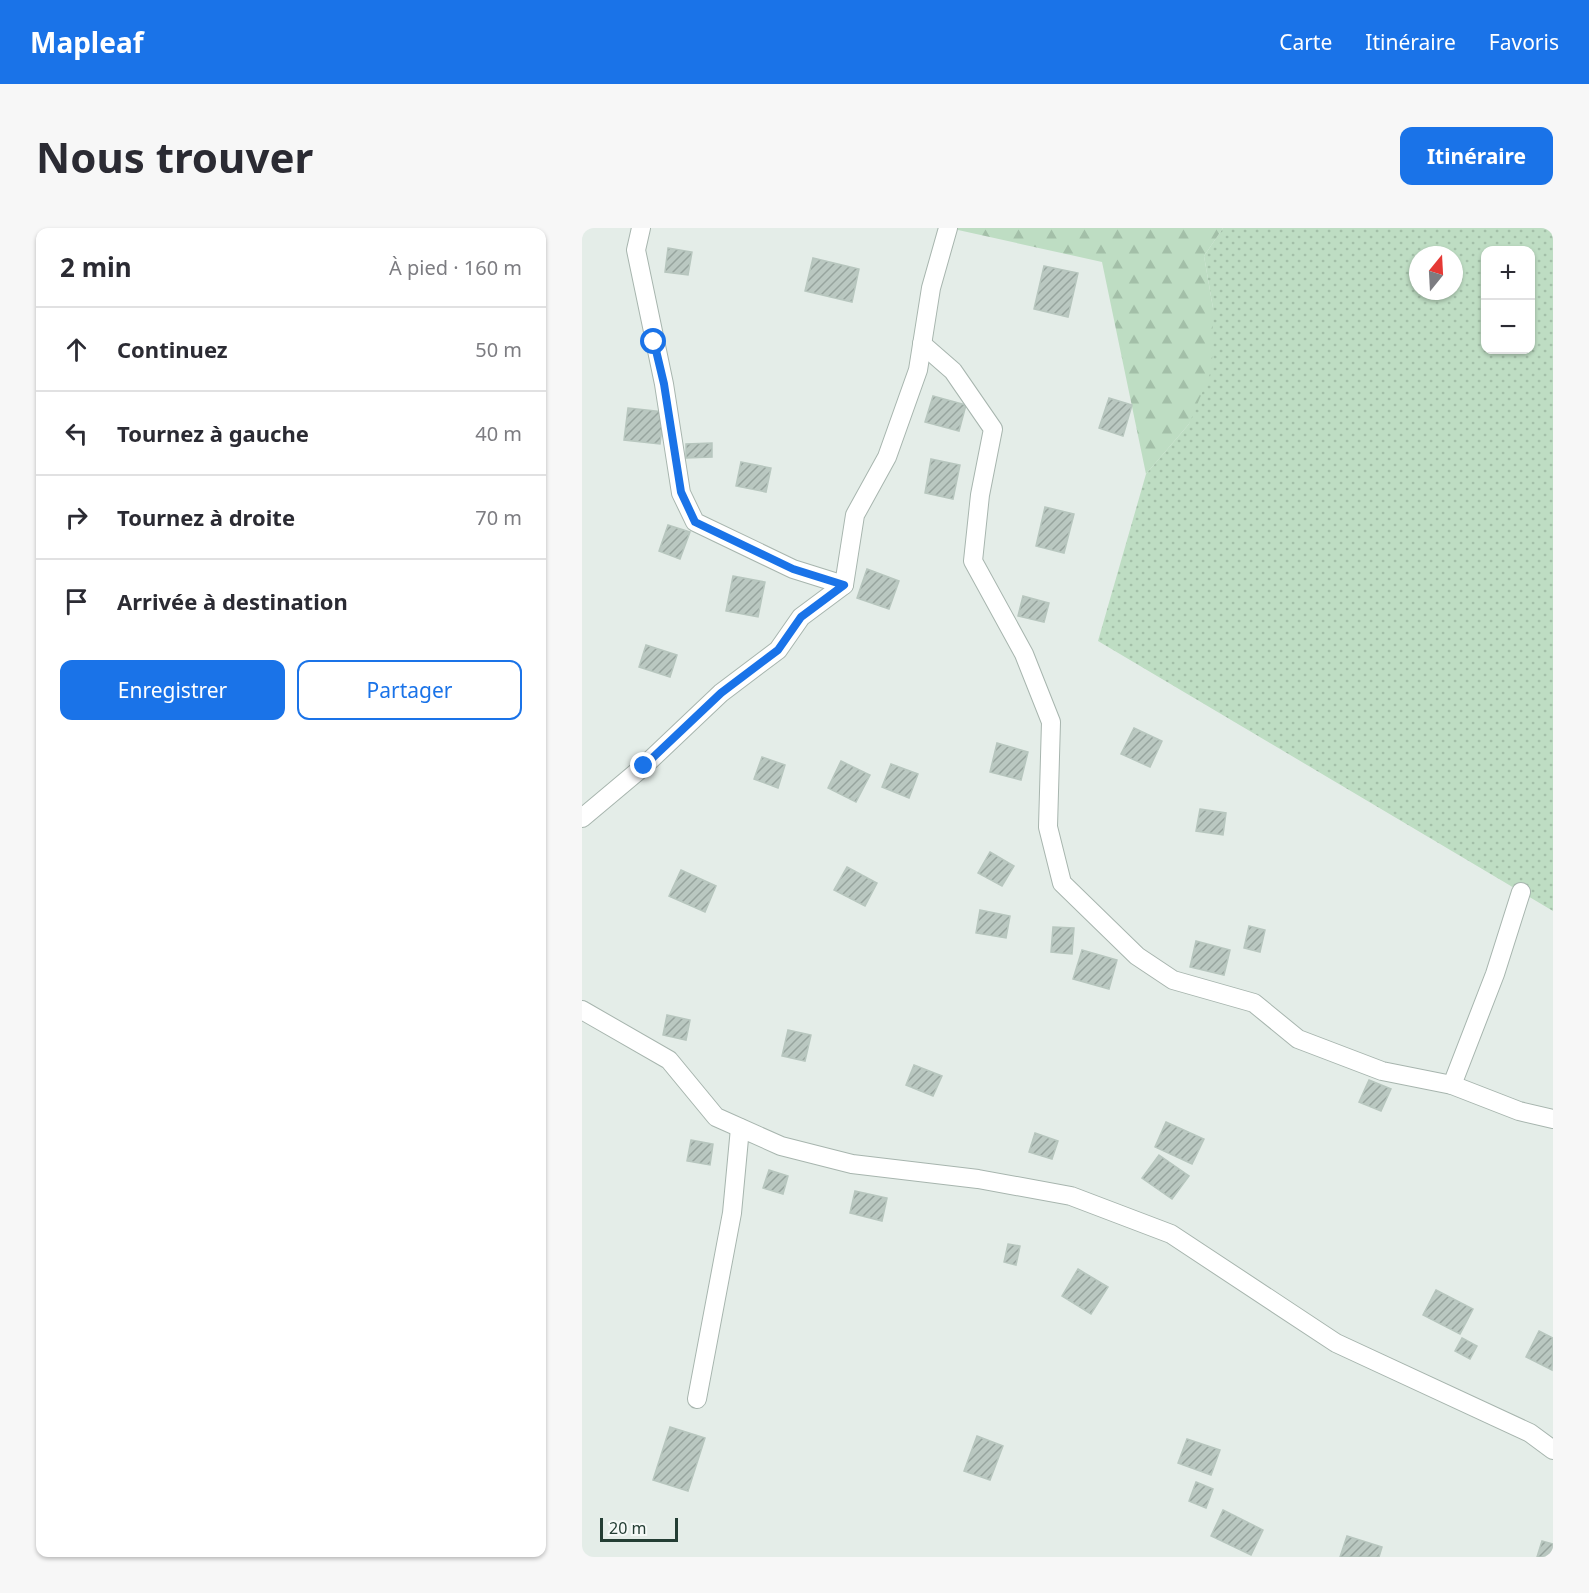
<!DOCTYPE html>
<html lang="fr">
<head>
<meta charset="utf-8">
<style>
	:root { --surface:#fff; --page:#f7f7f7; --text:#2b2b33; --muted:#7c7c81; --line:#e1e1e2; --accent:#1a73e8 }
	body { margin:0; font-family:"Noto Sans",sans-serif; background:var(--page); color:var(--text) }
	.controls { position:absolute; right:18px; top:18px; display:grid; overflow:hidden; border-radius:12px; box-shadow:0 2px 4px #0004 }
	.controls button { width:54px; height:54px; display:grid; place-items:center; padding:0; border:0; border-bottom:2px solid var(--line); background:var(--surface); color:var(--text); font:30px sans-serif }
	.compass { position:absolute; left:827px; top:18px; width:54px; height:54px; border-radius:50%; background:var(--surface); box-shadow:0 2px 4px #0004; rotate:18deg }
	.scale { position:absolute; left:18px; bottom:15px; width:78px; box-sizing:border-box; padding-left:6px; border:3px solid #243e34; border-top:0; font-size:16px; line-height:21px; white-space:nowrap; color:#243e34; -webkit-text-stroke:4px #f5f9f7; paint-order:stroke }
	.stop { position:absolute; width:18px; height:18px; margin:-14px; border:4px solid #1a73e8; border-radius:50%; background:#fff }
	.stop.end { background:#1a73e8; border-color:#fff; box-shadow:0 2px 6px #0008 }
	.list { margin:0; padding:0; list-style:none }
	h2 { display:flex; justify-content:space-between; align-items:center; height:78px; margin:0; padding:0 24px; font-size:26px }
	h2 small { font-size:20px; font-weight:400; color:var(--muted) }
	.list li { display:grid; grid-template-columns:39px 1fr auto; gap:18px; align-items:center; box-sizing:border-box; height:84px; padding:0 24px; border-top:2px solid var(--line) }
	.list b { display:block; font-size:22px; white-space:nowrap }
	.list em { font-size:20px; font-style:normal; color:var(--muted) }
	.actions { display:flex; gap:12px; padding:18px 24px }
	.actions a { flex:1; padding:14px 0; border:2px solid var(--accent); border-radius:12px; text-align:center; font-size:21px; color:var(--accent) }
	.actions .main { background:var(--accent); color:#fff }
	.icon { flex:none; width:33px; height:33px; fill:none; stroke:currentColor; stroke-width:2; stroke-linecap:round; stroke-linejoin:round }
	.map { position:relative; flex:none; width:971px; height:1329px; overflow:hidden; border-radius:12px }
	header { display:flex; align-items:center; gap:36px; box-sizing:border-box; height:84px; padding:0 30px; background:var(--accent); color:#fff }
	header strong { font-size:28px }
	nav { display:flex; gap:33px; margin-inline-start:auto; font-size:21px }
	.intro { display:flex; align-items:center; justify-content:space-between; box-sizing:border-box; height:144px; padding:0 36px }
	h1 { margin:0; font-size:42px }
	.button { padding:15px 27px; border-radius:12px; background:var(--accent); color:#fff; font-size:21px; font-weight:700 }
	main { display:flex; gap:36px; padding:0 36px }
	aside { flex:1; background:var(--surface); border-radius:12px; box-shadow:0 2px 4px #0004 }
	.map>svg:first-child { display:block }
	.grass { fill:url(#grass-dots); fill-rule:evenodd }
	.forest { fill:url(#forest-firs) }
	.building { fill:url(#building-hatch); stroke:#b7c6be; stroke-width:1.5 }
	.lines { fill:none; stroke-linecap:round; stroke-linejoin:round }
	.minor-casing { stroke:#a7b5ae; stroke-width:20 }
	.minor { stroke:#fff; stroke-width:18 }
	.route { stroke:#1a73e8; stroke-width:8 }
</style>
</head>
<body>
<header>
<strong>Mapleaf</strong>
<nav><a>Carte</a><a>Itinéraire</a><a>Favoris</a></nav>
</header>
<div class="intro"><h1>Nous trouver</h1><a class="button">Itinéraire</a></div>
<main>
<aside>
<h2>2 min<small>À pied · 160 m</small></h2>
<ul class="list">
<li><svg class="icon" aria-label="ahead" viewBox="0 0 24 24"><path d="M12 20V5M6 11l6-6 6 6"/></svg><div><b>Continuez</b></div><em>50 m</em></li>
<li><svg class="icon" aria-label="left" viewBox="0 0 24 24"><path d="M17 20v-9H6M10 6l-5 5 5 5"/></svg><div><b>Tournez à gauche</b></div><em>40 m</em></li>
<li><svg class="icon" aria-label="right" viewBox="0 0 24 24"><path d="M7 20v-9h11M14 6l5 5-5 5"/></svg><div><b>Tournez à droite</b></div><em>70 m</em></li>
<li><svg class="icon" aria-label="arrive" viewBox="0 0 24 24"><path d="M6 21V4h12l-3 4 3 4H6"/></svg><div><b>Arrivée à destination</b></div></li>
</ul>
<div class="actions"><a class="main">Enregistrer</a><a>Partager</a></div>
</aside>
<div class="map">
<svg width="971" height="1329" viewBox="0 0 971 1329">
	<defs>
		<pattern id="grass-dots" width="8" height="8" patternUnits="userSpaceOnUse" patternTransform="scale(1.5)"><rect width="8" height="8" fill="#beddc3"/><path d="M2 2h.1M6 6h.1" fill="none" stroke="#a3bfa8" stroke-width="1.8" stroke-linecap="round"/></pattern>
		<pattern id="forest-firs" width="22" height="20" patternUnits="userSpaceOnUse" patternTransform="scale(1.5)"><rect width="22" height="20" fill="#beddc3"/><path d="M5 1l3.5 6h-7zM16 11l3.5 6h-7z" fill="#a3bfa8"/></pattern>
		<pattern id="building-hatch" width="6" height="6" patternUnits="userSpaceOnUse" patternTransform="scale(1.5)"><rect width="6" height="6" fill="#bac8c1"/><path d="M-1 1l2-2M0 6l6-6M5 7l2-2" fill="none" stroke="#97a49e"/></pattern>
	</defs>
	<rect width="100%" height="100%" fill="#e4ede8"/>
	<path class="grass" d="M641,0h330v683l-455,-270 48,-167 43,-50 24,-116 -9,-52zM903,22h45v100h-45zM836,27h36v36h-36z"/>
	<polygon class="forest" points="367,0 641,0 622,28 631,80 630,141 607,196 564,246 520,34"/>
	<g class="building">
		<polygon points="86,20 110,24 106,47 83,44"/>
		<polygon points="231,30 277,41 270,74 223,63"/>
		<polygon points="462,38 496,45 486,89 452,81"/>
		<polygon points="351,168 384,177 377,203 343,194"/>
		<polygon points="527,170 550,177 541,208 517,200"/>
		<polygon points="46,180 82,184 78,216 42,212"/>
		<polygon points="130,215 130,229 104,230 104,216"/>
		<polygon points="349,231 378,237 371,271 343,265"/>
		<polygon points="159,234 189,240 184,264 154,258"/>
		<polygon points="463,279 492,286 482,325 454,318"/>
		<polygon points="86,297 108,304 98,331 77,323"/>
		<polygon points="285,341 317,353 307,381 275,370"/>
		<polygon points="151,348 183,354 176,389 144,383"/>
		<polygon points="441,368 467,375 462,394 436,388"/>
		<polygon points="64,417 95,427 88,449 57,439"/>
		<polygon points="552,500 580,513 568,539 539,526"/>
		<polygon points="415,515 446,524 439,552 408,544"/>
		<polygon points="180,529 203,537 196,560 172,551"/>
		<polygon points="259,533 288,547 274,574 246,560"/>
		<polygon points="309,536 336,546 327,570 300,559"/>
		<polygon points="618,581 644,585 641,607 614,603"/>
		<polygon points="408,624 432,638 420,658 396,645"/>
		<polygon points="265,639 295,655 283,678 252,662"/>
		<polygon points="99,642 134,658 123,684 87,668"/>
		<polygon points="398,682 428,688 424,710 394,705"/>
		<polygon points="667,698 683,702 678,724 662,720"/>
		<polygon points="471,699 492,700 490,726 469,724"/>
		<polygon points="614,713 648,722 642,747 608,739"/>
		<polygon points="500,722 535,732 527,761 491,751"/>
		<polygon points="85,787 108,792 104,812 81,807"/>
		<polygon points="206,802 229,807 223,833 200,828"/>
		<polygon points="332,837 360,848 351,868 324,857"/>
		<polygon points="787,852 809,861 799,883 777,874"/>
		<polygon points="584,894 622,911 610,936 573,919"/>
		<polygon points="453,905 476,913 470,931 447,924"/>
		<polygon points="109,912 131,916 128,937 105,933"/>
		<polygon points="577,927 607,948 590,971 560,950"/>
		<polygon points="187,942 206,948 201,966 181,960"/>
		<polygon points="273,963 305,970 300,993 268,985"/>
		<polygon points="426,1016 438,1018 434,1037 422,1034"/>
		<polygon points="496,1041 526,1059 509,1086 480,1068"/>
		<polygon points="854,1062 891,1081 878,1106 841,1087"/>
		<polygon points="957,1103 971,1110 970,1142 944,1129"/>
		<polygon points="880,1110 895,1118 888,1131 873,1123"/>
		<polygon points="88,1199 123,1210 106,1263 71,1252"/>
		<polygon points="395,1208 421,1218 408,1252 382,1243"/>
		<polygon points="605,1211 638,1222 629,1247 596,1235"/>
		<polygon points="614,1254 631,1261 624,1280 607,1273"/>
		<polygon points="641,1282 681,1302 669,1327 629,1308"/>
		<polygon points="765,1308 800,1319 797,1329 758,1329"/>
		<polygon points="960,1313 971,1316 971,1329 955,1329"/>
	</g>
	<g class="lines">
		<g class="minor-casing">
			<g id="minor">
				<polyline points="59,0 54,22 82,156 99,265 113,294 211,341 262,357"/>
				<polyline points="340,116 371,143 411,201 398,267 391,333 442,426 469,494 466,599 480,655 555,728 591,752 672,775 716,811 800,843 870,857 937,883 971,891"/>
				<polyline points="0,590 62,538 139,465 196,422 219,389 262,357 273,287 305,229 336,142 349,60 366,0"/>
				<polyline points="0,782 87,832 134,889 199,918 270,936 396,951 489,968 589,1006 754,1115 948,1205 971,1222"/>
				<polyline points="870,857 913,746 939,664"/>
				<polyline points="115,1171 150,985 158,900"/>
			</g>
		</g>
		<use href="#minor" class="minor"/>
	</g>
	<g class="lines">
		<polyline class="route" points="62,538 139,465 196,422 219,389 262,357 211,341 113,294 99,264 82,156 72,114"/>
	</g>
</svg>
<div class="controls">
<button>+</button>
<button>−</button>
</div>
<svg class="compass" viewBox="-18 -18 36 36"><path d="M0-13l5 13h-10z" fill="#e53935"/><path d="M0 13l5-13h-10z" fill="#7c7c81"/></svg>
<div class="scale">20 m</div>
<div class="stop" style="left:72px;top:114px"></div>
<div class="stop end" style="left:62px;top:538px"></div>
</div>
</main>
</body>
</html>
